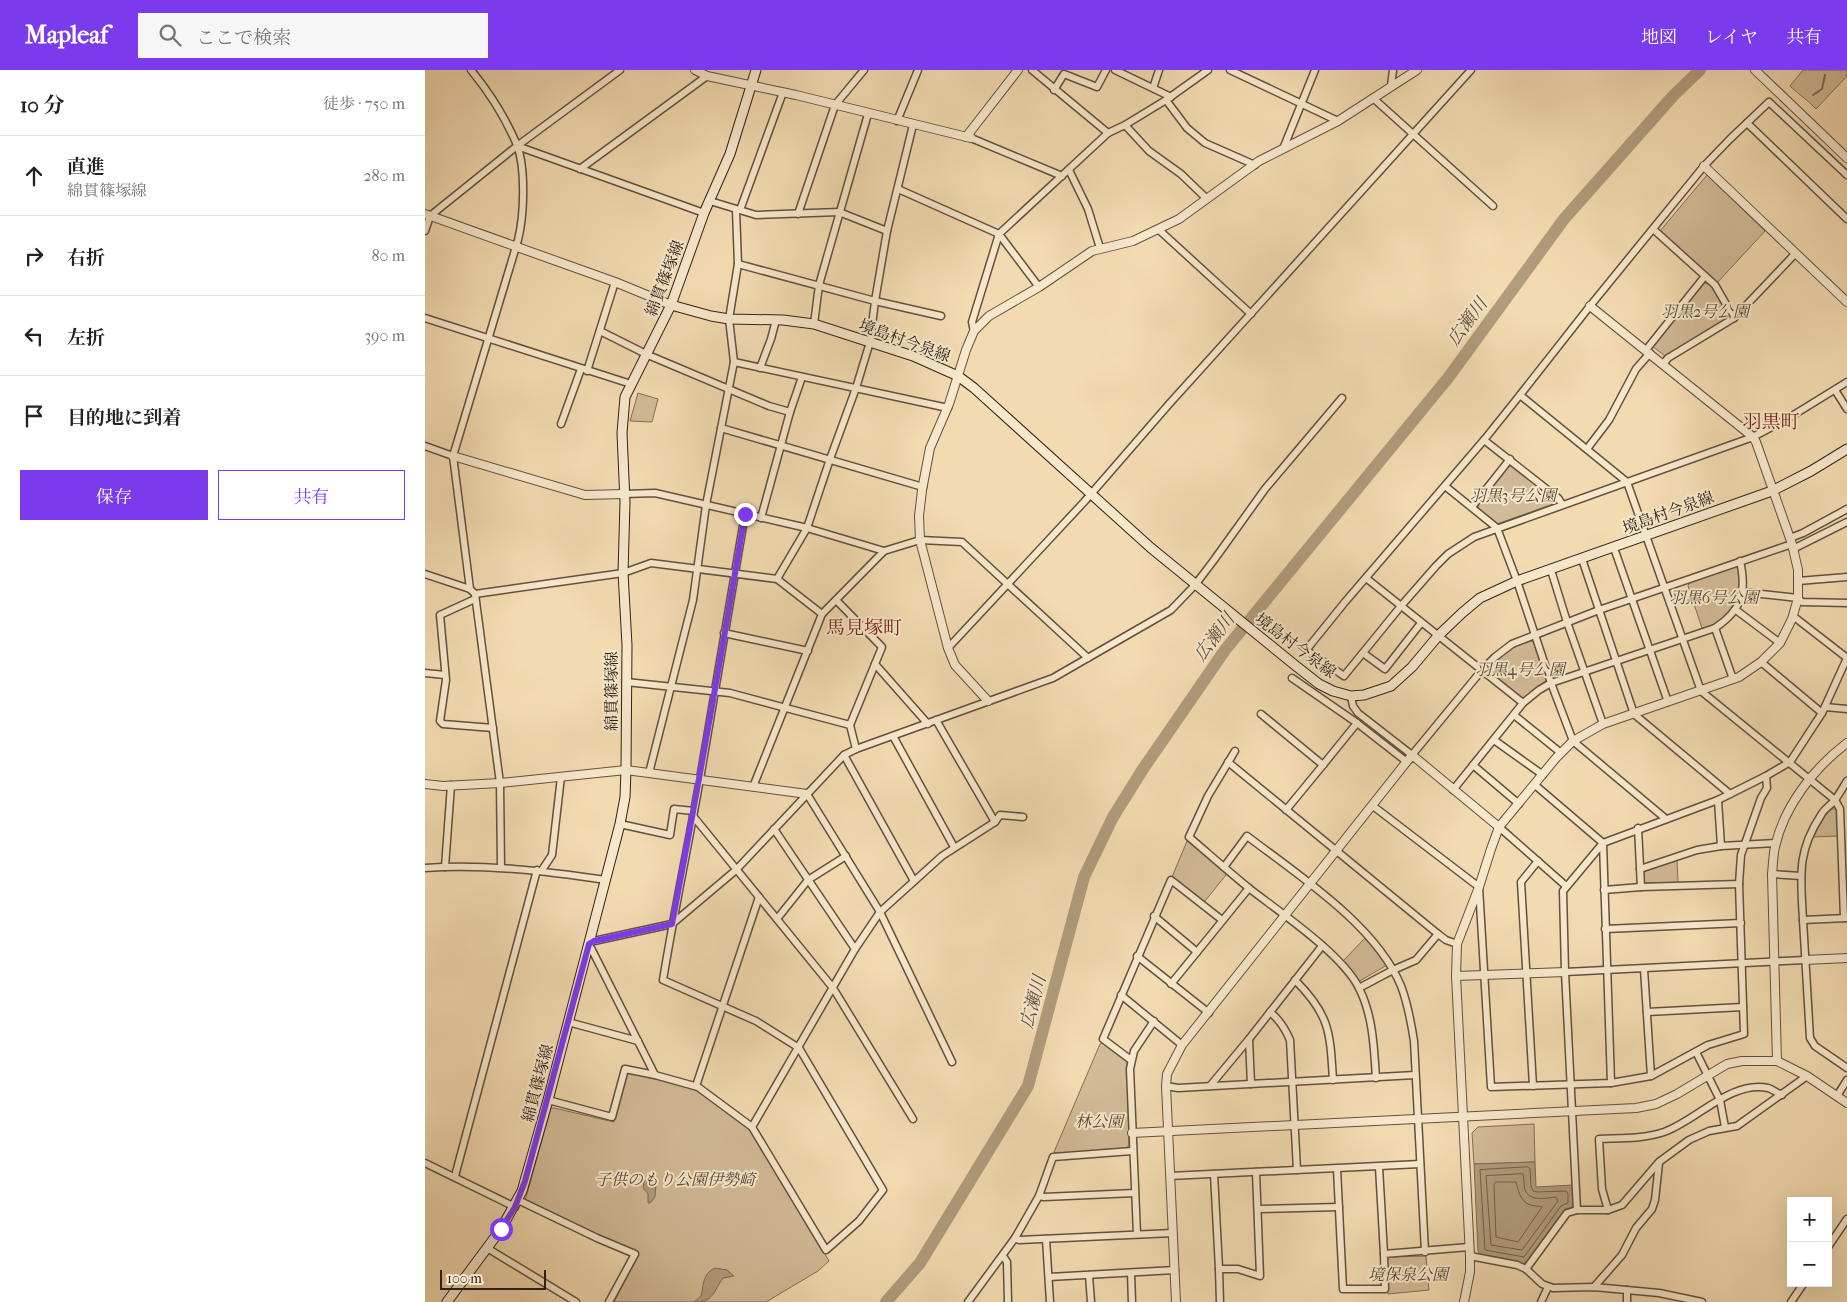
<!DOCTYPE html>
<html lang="ja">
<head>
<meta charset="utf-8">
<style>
	:root { --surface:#fff; --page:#f6f6f6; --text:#222; --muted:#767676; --line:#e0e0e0; --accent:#7c3aed }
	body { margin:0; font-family:"IM FELL French Canon","Noto Serif JP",serif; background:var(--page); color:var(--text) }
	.controls { position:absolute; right:15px; bottom:15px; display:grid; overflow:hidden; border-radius:0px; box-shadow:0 5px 20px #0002 }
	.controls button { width:45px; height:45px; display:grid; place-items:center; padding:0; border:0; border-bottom:1px solid var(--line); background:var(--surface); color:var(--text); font:25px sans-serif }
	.scale { position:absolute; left:15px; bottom:12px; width:106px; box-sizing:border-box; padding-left:5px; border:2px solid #312118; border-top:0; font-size:14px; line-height:18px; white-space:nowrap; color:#312118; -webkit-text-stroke:4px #f7e8cc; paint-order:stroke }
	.stop { position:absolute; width:15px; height:15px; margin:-11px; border:4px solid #7c3aed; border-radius:50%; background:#fff }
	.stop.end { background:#7c3aed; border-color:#fff; box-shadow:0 1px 5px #0008 }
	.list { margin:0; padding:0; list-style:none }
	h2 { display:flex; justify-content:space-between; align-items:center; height:65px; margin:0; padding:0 20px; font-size:21px }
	h2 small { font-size:16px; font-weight:400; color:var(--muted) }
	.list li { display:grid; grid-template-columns:32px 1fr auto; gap:15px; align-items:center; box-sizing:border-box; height:80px; padding:0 20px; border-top:1px solid var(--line) }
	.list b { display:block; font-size:19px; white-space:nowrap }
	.list p { margin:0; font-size:16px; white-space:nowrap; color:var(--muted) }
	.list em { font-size:16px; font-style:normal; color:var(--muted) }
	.actions { display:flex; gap:10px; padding:15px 20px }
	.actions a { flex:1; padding:11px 0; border:1px solid var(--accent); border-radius:0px; text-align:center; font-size:18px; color:var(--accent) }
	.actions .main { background:var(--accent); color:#fff }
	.icon { flex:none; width:28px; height:28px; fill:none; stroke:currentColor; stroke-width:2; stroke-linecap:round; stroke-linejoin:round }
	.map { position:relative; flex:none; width:1422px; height:1232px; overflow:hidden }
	header { display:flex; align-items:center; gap:30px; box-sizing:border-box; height:70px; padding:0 25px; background:var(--accent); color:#fff }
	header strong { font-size:24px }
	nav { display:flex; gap:28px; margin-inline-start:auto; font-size:18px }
	.search { width:350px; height:45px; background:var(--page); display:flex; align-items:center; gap:12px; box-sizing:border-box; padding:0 18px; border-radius:0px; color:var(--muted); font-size:19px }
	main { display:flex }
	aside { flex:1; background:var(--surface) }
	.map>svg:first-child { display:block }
	.green { fill:#d2bb97; stroke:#826e58 }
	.water { fill:#b19c7d; stroke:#7e6b55 }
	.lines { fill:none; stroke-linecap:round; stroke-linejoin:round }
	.shore { stroke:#715e4a; stroke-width:1 }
	.stream { stroke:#7e6b55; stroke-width:2 }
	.river { stroke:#b19c7d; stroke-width:12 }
	.minor-casing { stroke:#62503e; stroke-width:9 }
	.tertiary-casing { stroke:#62503e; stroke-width:10 }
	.secondary-casing { stroke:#312118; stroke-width:11 }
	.minor { stroke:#f7e8cc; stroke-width:6 }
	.tertiary { stroke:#f7e8cc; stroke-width:8 }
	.secondary { stroke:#f7e8cc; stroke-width:9 }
	.route { stroke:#7c3aed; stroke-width:6 }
	.labels { text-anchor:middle; stroke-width:4; stroke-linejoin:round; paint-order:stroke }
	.street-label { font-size:16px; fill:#312118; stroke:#f7e8cc }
	.park-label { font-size:16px; font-style:italic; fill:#594838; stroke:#f7e8cc }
	.water-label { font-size:18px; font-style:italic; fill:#5e4c3b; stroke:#f7e8cc }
	.quarter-label { font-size:19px; fill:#7a1f14; stroke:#f7e8cc }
</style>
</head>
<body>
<header>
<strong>Mapleaf</strong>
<div class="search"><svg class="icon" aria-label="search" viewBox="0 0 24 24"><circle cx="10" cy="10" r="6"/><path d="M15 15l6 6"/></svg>ここで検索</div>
<nav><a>地図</a><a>レイヤ</a><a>共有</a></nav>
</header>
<main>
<aside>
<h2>10 分<small>徒歩 · 750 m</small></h2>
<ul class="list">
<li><svg class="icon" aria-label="ahead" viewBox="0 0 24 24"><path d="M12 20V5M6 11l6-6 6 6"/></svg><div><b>直進</b><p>綿貫篠塚線</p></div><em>280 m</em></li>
<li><svg class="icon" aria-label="right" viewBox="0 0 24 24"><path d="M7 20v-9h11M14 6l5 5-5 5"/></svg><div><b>右折</b></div><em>80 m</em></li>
<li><svg class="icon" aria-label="left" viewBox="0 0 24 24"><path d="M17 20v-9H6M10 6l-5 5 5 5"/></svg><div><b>左折</b></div><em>390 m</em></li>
<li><svg class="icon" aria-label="arrive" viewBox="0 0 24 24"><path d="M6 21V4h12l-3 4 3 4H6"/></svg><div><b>目的地に到着</b></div></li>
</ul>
<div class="actions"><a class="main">保存</a><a>共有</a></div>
</aside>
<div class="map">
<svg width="1422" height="1232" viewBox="0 0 1422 1232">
	<rect width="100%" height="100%" fill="#f3dbb1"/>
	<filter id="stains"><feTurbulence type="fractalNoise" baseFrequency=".004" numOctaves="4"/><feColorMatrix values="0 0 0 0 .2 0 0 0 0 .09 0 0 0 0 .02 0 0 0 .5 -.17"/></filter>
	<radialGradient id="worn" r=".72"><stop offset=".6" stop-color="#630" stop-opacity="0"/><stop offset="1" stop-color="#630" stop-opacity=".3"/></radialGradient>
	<g class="green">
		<path d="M1378,0h44v6l-31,33c-8,-9 -18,-15 -26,-23z"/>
		<polygon points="1282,105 1340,161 1292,213 1235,161"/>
		<polygon points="1279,213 1285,214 1303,243 1301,249 1240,286 1227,276"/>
		<polygon points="213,323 233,329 227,352 205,351"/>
		<polygon points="1083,396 1087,396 1128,429 1128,434 1072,454 1053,438 1053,434"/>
		<path d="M1310,497l4,2c6,25 -10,56 -37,59l-14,-42 1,-3z"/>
		<path d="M1103,570l5,1 14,40 -22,17 -6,-1 -31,-24c2,-16 27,-28 40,-33z"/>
		<polygon points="1406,739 1412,739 1413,766 1388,767 1399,747"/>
		<polygon points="762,771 801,803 801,805 780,831 778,831 747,807"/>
		<polygon points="1252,789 1253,813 1220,813 1218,804 1221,800"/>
		<polygon points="941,867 962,895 933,912 918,891"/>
		<polygon points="677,973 702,992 704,1075 701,1079 630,1083 629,1082 675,974"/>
		<polygon points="202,1002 272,1019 327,1061 404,1191 393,1201 341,1232 189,1232 214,1184 100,1131 126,1038 129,1038 189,1052"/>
		<polygon points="1109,1054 1110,1092 1049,1094 1047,1063 1053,1057"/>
		<polygon points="1001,1186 1004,1220 963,1224 961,1190 964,1187"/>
	</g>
	<g class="water">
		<polygon points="1110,1092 1111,1117 1148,1115 1148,1135 1146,1138 1140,1139 1103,1191 1098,1194 1092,1191 1056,1185 1053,1181 1049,1094"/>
		<polygon points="223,1109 226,1110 231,1115 230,1127 225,1133 223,1133 223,1124 218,1118 219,1111"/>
		<path d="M290,1198l12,2 7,6 -11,2c-10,14 -9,24 -29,24l7,-6c3,-11 1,-22 14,-28z"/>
	</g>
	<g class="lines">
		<g class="shore">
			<polygon points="1103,1097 1105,1099 1106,1116 1108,1121 1112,1122 1141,1121 1143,1123 1143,1133 1136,1136 1099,1187 1060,1180 1055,1100"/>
			<path d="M1098,1104c2,5 0,11 2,16 5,12 21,8 31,7l2,4 -36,49 -31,-5 -5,-69z"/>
			<path d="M1071,1112h20c3,9 3,18 14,23 5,1 9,1 12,2l-24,35 -22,-5 -2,-52z"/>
		</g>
		<polyline class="stream" points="1388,25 1397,19 1400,5"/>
		<polyline class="river" points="461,1232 495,1193 603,1016 659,807 688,747 718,699 800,580 1023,308 1139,149 1248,26 1275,0"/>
		<g class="minor-casing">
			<g id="minor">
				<polyline points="607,0 683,63"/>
				<polyline points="690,0 746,27"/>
				<polyline points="805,0 913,51"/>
				<polyline points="966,16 968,0"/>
				<polyline points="728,18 734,0"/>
				<polyline points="629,20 639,4 672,17 681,0"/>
				<polyline points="948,28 1068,136"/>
				<polyline points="741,30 762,58 780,73 830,95"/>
				<polyline points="472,51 493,0"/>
				<polyline points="1322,53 1422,149"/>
				<polyline points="700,55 724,81 756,104 782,129"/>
				<polyline points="546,68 637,106"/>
				<polyline points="92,76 279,143"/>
				<polyline points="858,79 890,0"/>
				<polyline points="155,99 282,6"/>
				<polyline points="644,100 663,139 675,178"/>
				<polyline points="473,119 574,164 614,217"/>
				<polyline points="285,131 331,145 414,142 462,161"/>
				<polyline points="315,140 357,25"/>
				<polyline points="373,144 410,35 439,0"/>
				<polyline points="733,159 826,244"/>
				<polyline points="1228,159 1290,215 1309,248"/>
				<polyline points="0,161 5,146 92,76 195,0"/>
				<polyline points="313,194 450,231 516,246"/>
				<polyline points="0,248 206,314"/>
				<polyline points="389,254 394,215 443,44"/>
				<polyline points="175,261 223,285 344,336 365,342"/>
				<polyline points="549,261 547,252 574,164 683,63 700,55 741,30 783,0"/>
				<polyline points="1221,280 1280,206"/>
				<polyline points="309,292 523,338"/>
				<polyline points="1238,294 1243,288 1309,248 1370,184"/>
				<polyline points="335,298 346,269 351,250"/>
				<polyline points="162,301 190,212"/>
				<polyline points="1410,320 1422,339"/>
				<polyline points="1095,325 1165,236 1279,96 1305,69 1344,32 1422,105"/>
				<polyline points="136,354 156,299"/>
				<polyline points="296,358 498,417"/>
				<polyline points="1059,370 1133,428 1137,434"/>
				<polyline points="0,376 28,386"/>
				<polyline points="1162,379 1184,350 1211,299 1225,283"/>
				<polyline points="1020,416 1072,458 1092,511 1126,613 1148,671 1241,749"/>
				<polyline points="199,424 230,423 382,458 459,481"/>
				<polyline points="1047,437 1085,389"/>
				<path d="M320,444c-15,89 -30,177 -45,265 -12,67 -26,134 -37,201l93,41 43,27 84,142 -24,31 -33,29 -74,-123 -54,-40 -43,-12 -66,-131 5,-3 78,-17 64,-54 108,-115 12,-6 197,-71 118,-68 24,-25 19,-25 51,-71 77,-91"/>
				<polyline points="336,448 365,342 377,307"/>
				<polyline points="1365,468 1378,463 1422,439"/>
				<polyline points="1189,478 1243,632"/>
				<polyline points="1368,479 1422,452"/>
				<polyline points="1157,489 1209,644 1305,724"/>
				<polyline points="1126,500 1142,552 1178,654"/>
				<polyline points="0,504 45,519 50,524 75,713 76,797"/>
				<polyline points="941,508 1098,633"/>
				<polyline points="352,509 397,544"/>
				<polyline points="1373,511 1422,507"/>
				<path d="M45,519l-17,-133 65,-216c6,-24 8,-71 -1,-95 -11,-26 -28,-53 -46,-75"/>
				<polyline points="1318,522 1373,528 1377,532 1422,533"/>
				<polyline points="50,524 198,503 226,493 352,509 382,458 405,389 431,318 445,272 450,231 462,161 488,55"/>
				<polyline points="50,529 15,545 21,610 15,651 18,654 68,658"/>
				<polyline points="411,530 457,577 425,655"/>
				<polyline points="1311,540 1355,573"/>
				<polyline points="1368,546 1422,588"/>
				<polyline points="1290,558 1308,609"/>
				<polyline points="299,563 383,581"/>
				<polyline points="523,578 659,432 745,333 1046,0"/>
				<polyline points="938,583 960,599 996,553"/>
				<polyline points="1336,592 1397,643"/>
				<polyline points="450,594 503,654"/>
				<polyline points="0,603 20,605"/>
				<polyline points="867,608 932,653 982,692"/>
				<polyline points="201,612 305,623 425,655 431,679"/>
				<polyline points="926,626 928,636 933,643 987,685 1057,600 1070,587 1087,574 1174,540 1367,474"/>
				<polyline points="1400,637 1422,639"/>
				<polyline points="836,644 898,695 932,653"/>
				<polyline points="1089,645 1136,683"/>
				<polyline points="511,650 570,752"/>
				<polyline points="468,666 529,777"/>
				<polyline points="1069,670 1118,705"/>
				<path d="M810,681l-27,45 -19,41c20,17 40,35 61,52 31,24 92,65 109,99 14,28 15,59 17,90"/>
				<polyline points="419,685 489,811"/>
				<polyline points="803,692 1013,864 1021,870 1032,874"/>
				<polyline points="1048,695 1094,734"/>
				<polyline points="224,703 268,530 281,435 309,292 304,249 313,194 311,140"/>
				<path d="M1422,711c-4,6 -8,14 -13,20 -4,5 -10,8 -13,14 -25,38 -20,63 -18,105l44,-2"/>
				<polyline points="1110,715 1178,773 1186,1013"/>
				<polyline points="328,717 397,544 459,481 495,470 537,472 663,588"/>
				<path d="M1028,720l70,-87 16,-13 12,-7 164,-55c27,-18 32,-36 25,-67"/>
				<polyline points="382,724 455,842 527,992"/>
				<polyline points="1293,730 1296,776 1351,773"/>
				<polyline points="948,736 1054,817 1066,1017 1186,1013 1226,1006 1283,975 1319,964 1314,814 1316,785 1336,728 1342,718 1341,706"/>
				<polyline points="861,740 898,695"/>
				<polyline points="268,746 408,918 488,1049"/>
				<polyline points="195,754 245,765 249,739 269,741"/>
				<polyline points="1074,757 1141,816"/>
				<polyline points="1213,758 1216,817 1314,814"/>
				<polyline points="349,759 430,879"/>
				<polyline points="20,797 26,715"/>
				<path d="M799,797l23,-31c51,39 129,89 154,150 7,18 10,36 13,55l11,211"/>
				<path d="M0,798c61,-4 120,3 181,12"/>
				<polyline points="1215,799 1272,780 1296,776"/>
				<polyline points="117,800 127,785 136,707"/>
				<polyline points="1347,804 1376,806"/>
				<polyline points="1179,820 1216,817"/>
				<polyline points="729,846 772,882"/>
				<polyline points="1419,848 1415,739 1410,730 1276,621 1202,412 1095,325 1059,370 920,532 882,579 884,582 919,606 976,536 1011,496 1023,484 1049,467 1328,367 1362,349 1422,312"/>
				<polyline points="352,849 383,810 421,786"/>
				<polyline points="1378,850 1385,968 1390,976 1422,998"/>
				<polyline points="1180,859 1316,853"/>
				<polyline points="712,886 784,943"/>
				<polyline points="1219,899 1226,1006"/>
				<polyline points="1140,902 1380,890"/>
				<path d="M870,910c35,35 35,52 38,100"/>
				<polyline points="746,914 824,818"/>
				<polyline points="934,918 968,900 991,890 1013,864"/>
				<polyline points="696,925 757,975"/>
				<path d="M845,942c10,8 15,16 20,28l7,130"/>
				<polyline points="1222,942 1318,937"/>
				<polyline points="143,952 213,971"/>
				<polyline points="824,969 826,1014"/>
				<polyline points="1271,982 1295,1030 1300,1057"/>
				<polyline points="706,990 678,969 746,810 797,850"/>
				<polyline points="271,1016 334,827"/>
				<polyline points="741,1016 753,1018 990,1005"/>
				<polyline points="785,1016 824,969 897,876"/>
				<polyline points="1108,1016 1096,812 1113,791"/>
				<polyline points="1412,1026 1422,1010"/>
				<polyline points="123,1030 187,1047 200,999 230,1005"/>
				<polyline points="327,1057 430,879 455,842 517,786 570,752 575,745 598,747"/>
				<polyline points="0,1093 90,1137"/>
				<polyline points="954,1097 959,1184"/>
				<polyline points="912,1099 918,1219 960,1219 959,1184 1044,1177"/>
				<polyline points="789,1104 794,1199"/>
				<polyline points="30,1106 112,800"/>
				<polyline points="745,1106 995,1094"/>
				<polyline points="614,1126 619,1127 710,1123"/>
				<polyline points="93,1130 172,1168 210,1184 184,1232"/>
				<polyline points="833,1139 914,1137"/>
				<polyline points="1152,1140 1140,902 1138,821 1178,773 1293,730 1341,706 1365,692 1397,643 1422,588"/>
				<path d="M1183,1140l-6,-21 -3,-50c21,-1 44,0 65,-7 32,-11 67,-52 104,-44 4,1 9,5 14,7"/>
				<polyline points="712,1164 705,999 709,981 729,951"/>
				<polyline points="590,1168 594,1170 748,1163"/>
				<polyline points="621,1169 625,1232"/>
				<polyline points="1403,1177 1422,1149"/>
				<polyline points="62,1178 151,1232"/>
				<polyline points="578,1186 582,1192 583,1232"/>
				<polyline points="1045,1186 1092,1195 1101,1199 1117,1214 1128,1218 1169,1217 1234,1223 1277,1232"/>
				<polyline points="1101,1199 1142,1143 1152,1140 1183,1140 1197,1135 1234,1092 1264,1070 1284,1061 1312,1056 1382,1006"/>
				<polyline points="706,1203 707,1232"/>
				<polyline points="664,1205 666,1232"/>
				<polyline points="624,1207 750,1200"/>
				<polyline points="1169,1217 1197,1185 1211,1158 1227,1139 1230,1130 1234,1093"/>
				<polyline points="1202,1220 1202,1232"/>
				<polyline points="543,1232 590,1168 614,1126 628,1087 707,1081"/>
				<polyline points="795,1232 794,1199 813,1199 835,1206 831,1102"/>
				<polyline points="1116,1232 1123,1217"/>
				<polyline points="1366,1232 1379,1213"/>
			</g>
		</g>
		<g class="tertiary-casing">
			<g id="tertiary">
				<polyline points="270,0 282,6 371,25 546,68"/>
				<polyline points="1330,0 1422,88"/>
				<polyline points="541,67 593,0"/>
				<polyline points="1279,96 1422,232"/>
				<polyline points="0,144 190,212 246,235"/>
				<polyline points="28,386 160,425 199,424"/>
				<polyline points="563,631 530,595 523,578 495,470 494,446 497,420 505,378 524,334 541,280 549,261 564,246 614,217 667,181 708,171 754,149 834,91 913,51 992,0"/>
				<polyline points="0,714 18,716 75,713 201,700 382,724"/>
				<polyline points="1380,890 1422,888"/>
				<polyline points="1031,906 1140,902"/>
				<path d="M1352,991l-5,-187c1,-9 1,-18 3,-27 9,-41 39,-79 72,-104"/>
				<polyline points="707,1063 1211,1038 1231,1034 1252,1024 1302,994 1317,991 1352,991 1382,1006 1422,1033"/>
				<polyline points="751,1232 741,1016 742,1004 757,975 987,685 1074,757"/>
				<polyline points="1039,1232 1045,1202 1045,1186 1031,906 1032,874 1054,817 1066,779 1074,757 1131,688 1148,671 1178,654 1314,607 1336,592 1355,573 1367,549 1373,528 1373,500 1367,474 1331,372 1328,367 1165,236"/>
			</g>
		</g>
		<g class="secondary-casing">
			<g id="secondary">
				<polyline points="246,235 286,246 304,249 358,250 389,254 488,286 533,306 549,318 726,478 871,596 894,614 908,621 926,626 939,625 966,616 987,597 1013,566 1037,543 1055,528 1092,511 1347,421 1386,401 1422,379"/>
				<polyline points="22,1232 76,1159 97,1121 123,1030 195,754 200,727 201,700 202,575 198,503 200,432 197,363 200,327 246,235 279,143 305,84 331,0"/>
			</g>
		</g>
		<use href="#minor" class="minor"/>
		<use href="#tertiary" class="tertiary"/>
		<use href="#secondary" class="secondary"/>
	</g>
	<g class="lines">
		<path class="route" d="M76,1159l14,-22 10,-26 64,-237 5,-3 78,-17c26,-136 50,-273 73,-410"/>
	</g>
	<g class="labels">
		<g class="street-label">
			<text transform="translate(239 208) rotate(-69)" y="6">綿貫篠塚線</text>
			<text transform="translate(480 270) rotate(20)" y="6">境島村今泉線</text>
			<text transform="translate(1243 442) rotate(-20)" y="6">境島村今泉線</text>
			<text transform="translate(871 575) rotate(37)" y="6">境島村今泉線</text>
			<text transform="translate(186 621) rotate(-90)" y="6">綿貫篠塚線</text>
			<text transform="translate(112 1013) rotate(-75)" y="6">綿貫篠塚線</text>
		</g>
		<g class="park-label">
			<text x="1280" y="247">羽黒2号公園</text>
			<text x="1088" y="431">羽黒3号公園</text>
			<text x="1289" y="533">羽黒6号公園</text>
			<text x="1095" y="605">羽黒4号公園</text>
			<text x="674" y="1057">林公園</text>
			<text x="250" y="1115">子供のもり公園伊勢崎</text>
			<text x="983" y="1210">境保泉公園</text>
		</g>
		<g class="water-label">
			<text transform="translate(1042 252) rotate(-54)" y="6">広瀬川</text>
			<text transform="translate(789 567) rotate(-53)" y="6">広瀬川</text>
			<text transform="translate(608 932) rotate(-75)" y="6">広瀬川</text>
		</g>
		<g class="quarter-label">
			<text x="1346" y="358">羽黒町</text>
			<text x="439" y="564">馬見塚町</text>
		</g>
	</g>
	<rect width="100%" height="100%" filter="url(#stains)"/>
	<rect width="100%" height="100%" fill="url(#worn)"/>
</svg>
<div class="controls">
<button>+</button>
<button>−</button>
</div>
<div class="scale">100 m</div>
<div class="stop" style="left:76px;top:1159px"></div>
<div class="stop end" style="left:320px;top:444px"></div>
</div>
</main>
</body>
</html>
